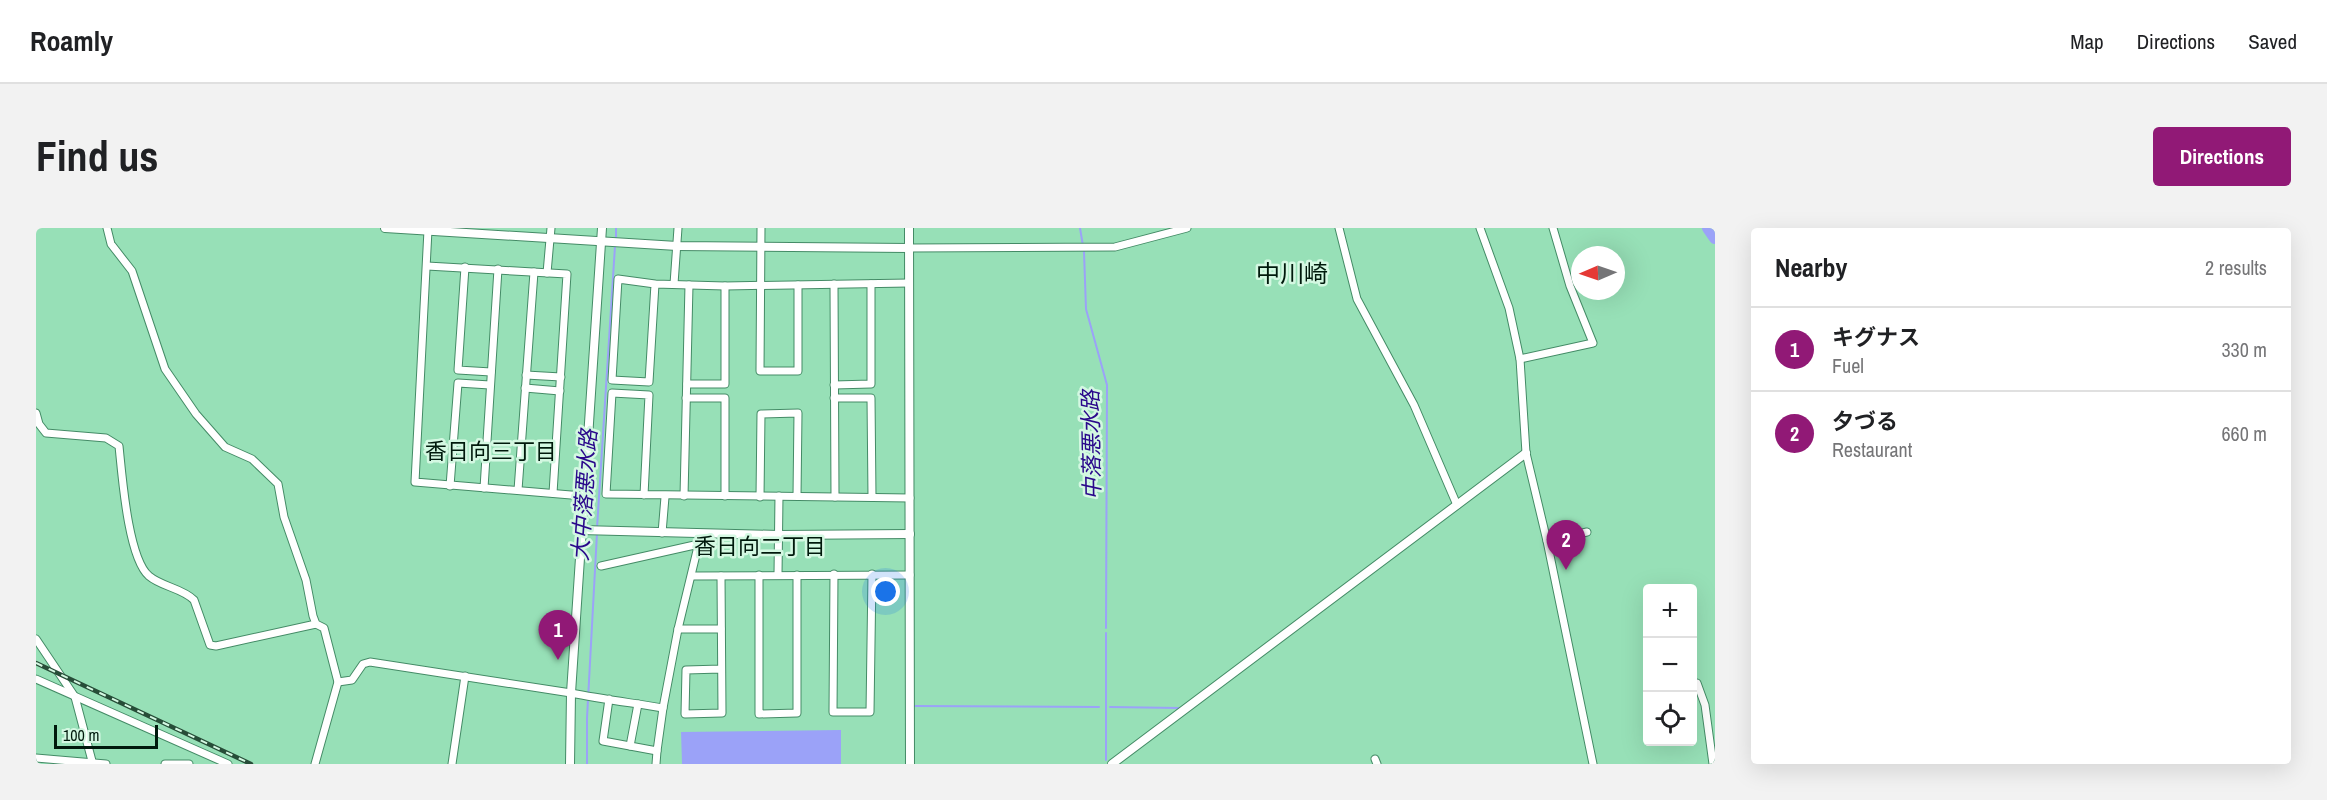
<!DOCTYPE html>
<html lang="en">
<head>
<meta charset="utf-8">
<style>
	:root { --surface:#fff; --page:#f2f2f2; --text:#202124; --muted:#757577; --line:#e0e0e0; --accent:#911976 }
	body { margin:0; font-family:"Archivo Narrow","Noto Sans JP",sans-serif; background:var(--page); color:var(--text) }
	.controls { position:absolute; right:18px; bottom:18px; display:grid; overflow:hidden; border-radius:6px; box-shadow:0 6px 24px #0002 }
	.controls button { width:54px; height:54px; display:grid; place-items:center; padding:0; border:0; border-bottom:2px solid var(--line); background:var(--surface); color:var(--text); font:30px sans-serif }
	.compass { position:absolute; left:1535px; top:18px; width:54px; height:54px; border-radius:50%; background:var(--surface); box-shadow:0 6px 24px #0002; rotate:268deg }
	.scale { position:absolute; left:18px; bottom:15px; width:104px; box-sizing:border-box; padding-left:6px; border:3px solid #00190c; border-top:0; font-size:16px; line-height:21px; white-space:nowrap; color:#00190c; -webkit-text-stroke:4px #d4f8e2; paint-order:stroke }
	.you { position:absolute; left:850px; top:364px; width:21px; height:21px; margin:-15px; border:4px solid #fff; border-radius:50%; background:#1a73e8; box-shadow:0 0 0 9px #1a73e833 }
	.badge { display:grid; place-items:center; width:39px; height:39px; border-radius:50%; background:var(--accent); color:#fff; font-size:20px; font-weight:700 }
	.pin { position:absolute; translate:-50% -50px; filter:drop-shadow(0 2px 3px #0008) }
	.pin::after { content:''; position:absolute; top:32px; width:21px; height:18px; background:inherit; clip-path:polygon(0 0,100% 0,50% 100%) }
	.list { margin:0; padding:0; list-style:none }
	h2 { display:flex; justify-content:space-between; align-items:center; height:78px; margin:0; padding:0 24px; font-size:26px }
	h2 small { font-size:20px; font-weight:400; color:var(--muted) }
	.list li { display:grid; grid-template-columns:39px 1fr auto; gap:18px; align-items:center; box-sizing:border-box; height:84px; padding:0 24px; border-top:2px solid var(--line) }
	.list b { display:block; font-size:22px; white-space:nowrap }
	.list p { margin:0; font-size:20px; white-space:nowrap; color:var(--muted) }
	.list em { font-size:20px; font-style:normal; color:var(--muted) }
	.icon { flex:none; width:33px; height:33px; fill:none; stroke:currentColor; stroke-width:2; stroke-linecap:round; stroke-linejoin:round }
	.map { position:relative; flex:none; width:1679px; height:536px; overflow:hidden; border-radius:6px }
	header { display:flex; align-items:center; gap:36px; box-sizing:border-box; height:84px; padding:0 30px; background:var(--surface); border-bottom:2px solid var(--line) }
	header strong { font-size:28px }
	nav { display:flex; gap:33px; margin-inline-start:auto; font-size:21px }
	.intro { display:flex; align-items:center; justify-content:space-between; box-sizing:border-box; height:144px; padding:0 36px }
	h1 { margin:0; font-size:42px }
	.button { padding:15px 27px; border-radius:6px; background:var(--accent); color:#fff; font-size:21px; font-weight:700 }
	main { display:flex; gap:36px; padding:0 36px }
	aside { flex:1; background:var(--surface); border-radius:6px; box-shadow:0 6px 24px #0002 }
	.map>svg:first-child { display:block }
	.water { fill:#9ba2f8 }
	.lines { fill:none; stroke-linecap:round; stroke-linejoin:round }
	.stream { stroke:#9ba2f8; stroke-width:2 }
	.river { stroke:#9ba2f8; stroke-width:12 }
	.minor-casing { stroke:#448b66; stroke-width:9 }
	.tertiary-casing { stroke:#448b66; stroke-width:10 }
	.minor { stroke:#fff; stroke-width:7 }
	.tertiary { stroke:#fff; stroke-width:8 }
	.rail-casing { stroke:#274d38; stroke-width:4.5 }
	.rail { stroke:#d4f8e2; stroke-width:2; stroke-dasharray:7; stroke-linecap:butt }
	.labels { text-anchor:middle; stroke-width:5; stroke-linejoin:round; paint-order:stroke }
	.water-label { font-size:22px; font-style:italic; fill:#2a088b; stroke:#d4f8e2 }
	.neighbourhood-label { font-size:22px; fill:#00190c; stroke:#d4f8e2 }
	.quarter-label { font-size:24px; fill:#00190c; stroke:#d4f8e2 }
</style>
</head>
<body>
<header>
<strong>Roamly</strong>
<nav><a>Map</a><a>Directions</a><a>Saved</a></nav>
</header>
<div class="intro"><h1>Find us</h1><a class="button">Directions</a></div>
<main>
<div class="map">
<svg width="1679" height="536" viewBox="0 0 1679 536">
	<rect width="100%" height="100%" fill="#97e0b7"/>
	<polygon class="water" points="805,502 805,536 646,536 645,504"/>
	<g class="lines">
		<g class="stream">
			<polyline points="1044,0 1048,24 1050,81 1071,157 1070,400"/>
			<polyline points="580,12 580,0"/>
			<polyline points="561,300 579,18"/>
			<polyline points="1070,405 1070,532"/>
			<polyline points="878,478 1063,479"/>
			<polyline points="1074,479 1143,480"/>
			<polyline points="551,536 551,490 561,305"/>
		</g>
		<polyline class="river" points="1672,0 1679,10"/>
		<g class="minor-casing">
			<g id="minor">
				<polyline points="71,0 75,16 96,43 129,141 160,186 189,219 216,231 242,256 248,289 270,352 277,388 280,396 288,400 302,454 279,536"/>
				<polyline points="725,0 724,143 762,143 762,57"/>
				<polyline points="1303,0 1321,71 1378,177 1421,277"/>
				<polyline points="1444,0 1473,80 1484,131 1490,225 1511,313 1557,536"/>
				<polyline points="392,2 379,254 547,268"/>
				<polyline points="873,20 1079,19 1151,0"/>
				<polyline points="391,38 531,46 517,265"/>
				<polyline points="429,39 422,142 455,144"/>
				<polyline points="511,45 515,0"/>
				<polyline points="619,56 582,51 576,152 613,154 619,56 689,58 873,55"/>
				<polyline points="638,56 642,0"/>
				<polyline points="798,56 799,269"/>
				<polyline points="1484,131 1557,115 1534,58 1517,0"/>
				<polyline points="490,147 525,149"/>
				<polyline points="651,156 689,156 689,58"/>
				<polyline points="798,157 835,156 835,56"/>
				<polyline points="489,160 524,163"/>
				<polyline points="650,170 689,170 689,268"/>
				<polyline points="798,170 835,170 836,269"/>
				<path d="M0,185l3,11 7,9 60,5 13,8c3,29 9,112 30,130 13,11 33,12 45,24l16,45 6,1 100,-22"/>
				<polyline points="414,258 422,155 454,157"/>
				<polyline points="448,260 462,41"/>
				<polyline points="482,262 498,44"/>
				<polyline points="608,267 613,167 576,165 570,266 874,270"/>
				<polyline points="648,268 653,57"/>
				<polyline points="724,269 725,186 762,185 761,268"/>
				<polyline points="626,305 629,269"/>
				<polyline points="1511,313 1551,304"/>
				<polyline points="565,338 663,316"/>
				<polyline points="798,346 797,484 834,484 836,346"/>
				<polyline points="723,347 723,486 761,485 761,347"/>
				<polyline points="742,347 743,268"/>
				<polyline points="656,348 874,347"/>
				<polyline points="685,348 686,485 649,486 650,442 685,441"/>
				<polyline points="642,401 685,401"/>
				<polyline points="0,411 39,469 56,533"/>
				<polyline points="0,451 192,536"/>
				<path d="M302,454l14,-2 11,-16 7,-2 201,31c30,6 62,10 92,15l-6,43 -54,-10 6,-42"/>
				<polyline points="1661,455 1669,477 1677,536"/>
				<polyline points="627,480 642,401 665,306"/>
				<polyline points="594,518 602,476"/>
				<polyline points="0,530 70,536"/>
				<polyline points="1339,531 1341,536"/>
				<polyline points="129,536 153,536"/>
				<polyline points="416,536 429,448"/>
				<polyline points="620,536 621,523"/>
			</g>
		</g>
		<g class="tertiary-casing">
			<g id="tertiary">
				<polyline points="349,0 641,18 873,20"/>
				<polyline points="873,0 874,536"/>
				<polyline points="545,302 742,307 874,306"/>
				<polyline points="534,536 535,465 566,0"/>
				<polyline points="1076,536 1490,225"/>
			</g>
		</g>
		<use href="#minor" class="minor"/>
		<use href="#tertiary" class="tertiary"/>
		<g class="rail-casing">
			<polyline id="rail" points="0,435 215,536"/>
		</g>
		<use href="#rail" class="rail"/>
	</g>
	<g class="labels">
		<g class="water-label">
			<text transform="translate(1055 217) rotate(-91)" y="8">中落悪水路</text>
			<text transform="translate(548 267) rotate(-86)" y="8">大中落悪水路</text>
		</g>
		<g class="neighbourhood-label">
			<text x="455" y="231">香日向三丁目</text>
			<text x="724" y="326">香日向二丁目</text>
		</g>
		<g class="quarter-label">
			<text x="1256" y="54">中川崎</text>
		</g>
	</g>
</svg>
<div class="controls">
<button>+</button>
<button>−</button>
<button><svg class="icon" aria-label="locate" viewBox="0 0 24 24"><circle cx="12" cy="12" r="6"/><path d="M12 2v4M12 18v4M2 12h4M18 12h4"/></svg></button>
</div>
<svg class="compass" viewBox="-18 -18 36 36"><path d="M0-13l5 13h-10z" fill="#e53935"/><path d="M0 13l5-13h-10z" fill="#757577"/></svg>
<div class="scale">100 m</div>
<div class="you"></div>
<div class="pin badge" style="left:522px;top:432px">1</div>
<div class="pin badge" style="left:1530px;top:342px">2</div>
</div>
<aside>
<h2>Nearby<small>2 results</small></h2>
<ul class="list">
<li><span class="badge">1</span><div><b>キグナス</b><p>Fuel</p></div><em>330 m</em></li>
<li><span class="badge">2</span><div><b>夕づる</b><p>Restaurant</p></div><em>660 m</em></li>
</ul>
</aside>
</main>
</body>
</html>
